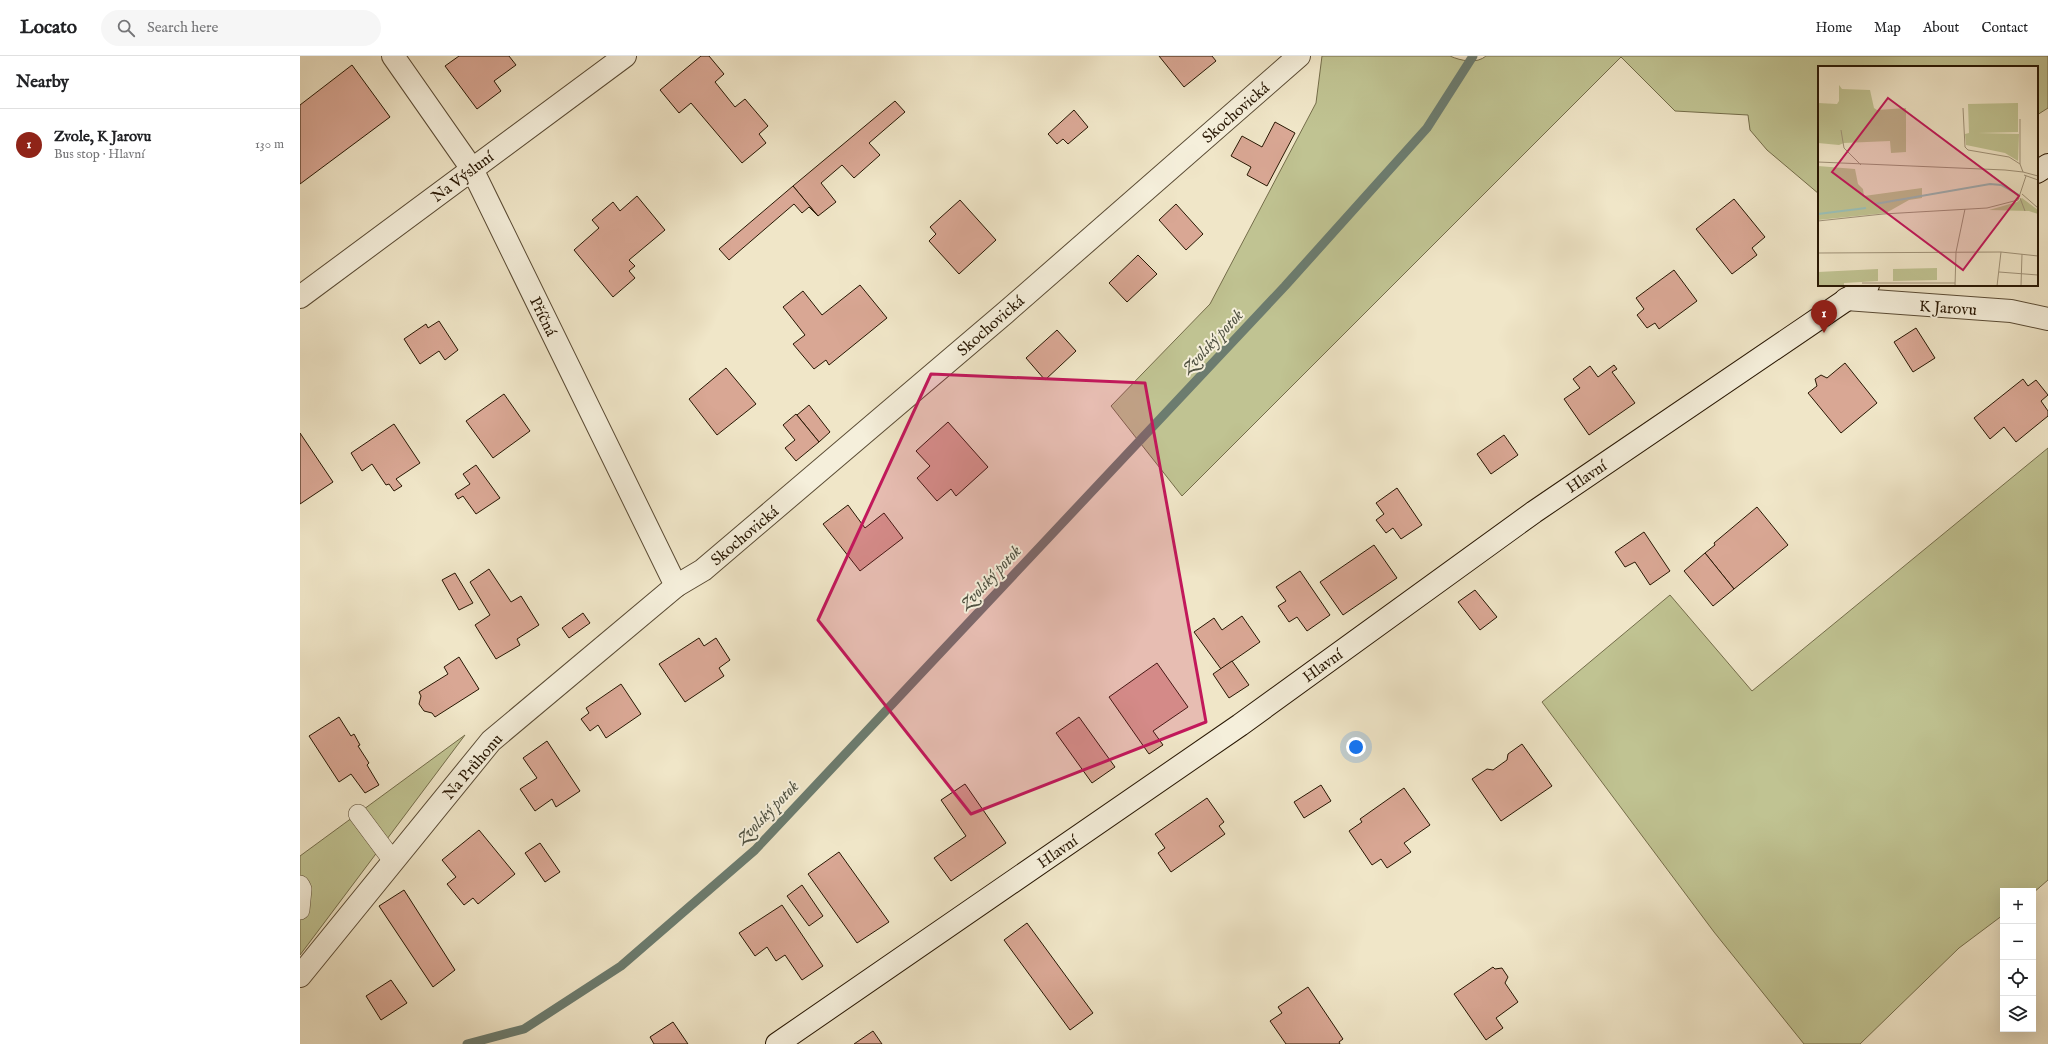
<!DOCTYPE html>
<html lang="en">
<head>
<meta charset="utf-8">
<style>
	:root { --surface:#fff; --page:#f6f6f6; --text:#202124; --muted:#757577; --line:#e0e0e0; --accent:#8f2418 }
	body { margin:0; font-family:"IM FELL English",serif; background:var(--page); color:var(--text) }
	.controls { position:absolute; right:12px; bottom:12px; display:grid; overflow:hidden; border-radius:0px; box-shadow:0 4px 16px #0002 }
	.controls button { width:36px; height:36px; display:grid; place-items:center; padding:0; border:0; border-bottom:1px solid var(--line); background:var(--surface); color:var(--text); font:20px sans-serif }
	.you { position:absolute; left:1056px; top:691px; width:14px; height:14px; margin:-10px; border:3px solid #fff; border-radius:50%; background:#1a73e8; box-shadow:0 0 0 6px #1a73e833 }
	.badge { display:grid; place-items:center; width:26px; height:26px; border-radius:50%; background:var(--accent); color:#fff; font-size:13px; font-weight:700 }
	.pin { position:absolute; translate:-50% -33px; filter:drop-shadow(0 1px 2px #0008) }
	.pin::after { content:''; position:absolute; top:21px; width:14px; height:12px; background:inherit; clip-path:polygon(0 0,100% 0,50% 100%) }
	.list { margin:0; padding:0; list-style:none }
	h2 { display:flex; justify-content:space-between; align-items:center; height:52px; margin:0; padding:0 16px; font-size:17px }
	h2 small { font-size:13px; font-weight:400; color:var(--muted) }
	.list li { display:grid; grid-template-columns:26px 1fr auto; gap:12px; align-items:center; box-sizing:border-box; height:72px; padding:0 16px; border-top:1px solid var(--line) }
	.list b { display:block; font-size:15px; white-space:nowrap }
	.list p { margin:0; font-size:13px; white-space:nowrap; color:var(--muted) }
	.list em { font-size:13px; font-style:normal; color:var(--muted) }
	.icon { flex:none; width:22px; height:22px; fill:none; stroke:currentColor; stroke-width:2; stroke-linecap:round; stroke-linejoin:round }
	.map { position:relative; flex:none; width:1748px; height:988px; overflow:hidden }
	header { display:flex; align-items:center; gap:24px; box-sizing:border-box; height:56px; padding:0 20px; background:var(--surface); border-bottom:1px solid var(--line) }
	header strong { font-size:19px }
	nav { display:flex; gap:22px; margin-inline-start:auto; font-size:14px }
	.search { width:280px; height:36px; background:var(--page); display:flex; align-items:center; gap:10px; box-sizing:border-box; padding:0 14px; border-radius:22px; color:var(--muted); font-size:15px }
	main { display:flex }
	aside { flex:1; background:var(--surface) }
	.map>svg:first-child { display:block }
	.green { fill:#c0c392; stroke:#746d4a }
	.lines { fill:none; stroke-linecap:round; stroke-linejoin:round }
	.stream { stroke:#6c7c6f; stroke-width:9 }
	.building { fill:#d9a794; stroke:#281703 }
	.lane-casing { stroke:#5a4b34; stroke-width:20 }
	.street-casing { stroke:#5a4b34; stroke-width:24 }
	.secondary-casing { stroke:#281703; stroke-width:24 }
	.lane { stroke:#f5efdb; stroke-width:19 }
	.street { stroke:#f5efdb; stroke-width:22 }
	.secondary { stroke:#f5efdb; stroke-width:22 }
	.marked { fill:#c2185b; fill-opacity:0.2; stroke:#c2185b; stroke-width:3; stroke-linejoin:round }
	.labels { text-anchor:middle; stroke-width:4; stroke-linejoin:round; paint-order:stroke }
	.street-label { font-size:16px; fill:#281703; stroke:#f5efdb }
	.water-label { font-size:17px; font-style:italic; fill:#505242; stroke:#f5efdb }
	.inset-river { fill:none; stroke:#9abfb7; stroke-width:2 }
	.inset-road { fill:none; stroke:#a09379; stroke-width:1 }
	.view { fill:#c2185b; fill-opacity:0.15; stroke:#c2185b; stroke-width:2 }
	.inset-edge { fill:none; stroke:#281703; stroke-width:2 }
</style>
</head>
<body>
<header>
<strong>Locato</strong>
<div class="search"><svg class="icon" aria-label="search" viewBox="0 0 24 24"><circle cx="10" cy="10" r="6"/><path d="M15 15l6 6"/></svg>Search here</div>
<nav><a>Home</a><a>Map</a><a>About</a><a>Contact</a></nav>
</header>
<main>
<aside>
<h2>Nearby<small></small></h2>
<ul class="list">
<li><span class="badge">1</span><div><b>Zvole, K Jarovu</b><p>Bus stop · Hlavní</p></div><em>130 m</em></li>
</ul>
</aside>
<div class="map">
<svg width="1748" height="988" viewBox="0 0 1748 988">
	<rect width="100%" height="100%" fill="#f0e6c8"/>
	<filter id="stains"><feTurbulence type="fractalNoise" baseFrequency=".005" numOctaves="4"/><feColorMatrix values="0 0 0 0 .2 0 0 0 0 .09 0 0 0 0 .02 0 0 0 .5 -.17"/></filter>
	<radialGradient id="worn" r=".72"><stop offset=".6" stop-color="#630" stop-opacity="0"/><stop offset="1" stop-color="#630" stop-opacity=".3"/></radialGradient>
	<g class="green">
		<path d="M1022,0h128c11,5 27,8 36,0h562v52l-11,7v-48h-218v127l-52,-44 -17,-20 -2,-15 -73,-4 -54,-54 -439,439 -71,-90 99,-102 106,-201z"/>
		<polygon points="1748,392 1748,824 1733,837 1733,835 1703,835 1703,859 1659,892 1560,988 1504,988 1414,876 1242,646 1370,539 1452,635"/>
		<polygon points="165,679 0,899 0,800"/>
	</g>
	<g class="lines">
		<polyline class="stream" points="167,988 224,973 321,910 455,794 985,230 1127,72 1173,0"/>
	</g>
	<g class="building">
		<polygon points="159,0 209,0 216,9 194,25 201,35 177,53 145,10"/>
		<polygon points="401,0 409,0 424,18 415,26 435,51 445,43 468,70 459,78 466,87 442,107 391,47 379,57 360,34"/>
		<polygon points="859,0 912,0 916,5 884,31"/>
		<polygon points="52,9 90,61 0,128 0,49"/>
		<polygon points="595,45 605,56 569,87 580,99 554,122 542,109 521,127 536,146 518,160 493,130"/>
		<polygon points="774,54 788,71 768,88 763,83 757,88 748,78"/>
		<polygon points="975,66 995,77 967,130 947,119 951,111 931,100 942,80 962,91"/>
		<polygon points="493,130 518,160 509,151 502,157 494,148 429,204 419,193"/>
		<polygon points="337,140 365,174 329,204 335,210 329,215 335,222 313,241 274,194 299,172 292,164 313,146 320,155"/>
		<polygon points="1434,143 1465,181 1452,192 1457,199 1432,218 1396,173"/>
		<polygon points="660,144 696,184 659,218 629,185 636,178 630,171"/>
		<polygon points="876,148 903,178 886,194 859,164"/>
		<polygon points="838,199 857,218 827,246 809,227"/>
		<polygon points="1374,214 1397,245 1359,273 1355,267 1347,272 1337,259 1344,253 1336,242"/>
		<polygon points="560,229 587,262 529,309 526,304 514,313 493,288 505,279 483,251 503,235 522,259"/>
		<polygon points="139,265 158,294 145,304 139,295 120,308 104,283 126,268 128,272"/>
		<polygon points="1616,272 1635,302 1613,316 1594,286"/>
		<polygon points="757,274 776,295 745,324 726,302"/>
		<polygon points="1545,307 1577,347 1541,377 1508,337 1517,330 1515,323 1521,319 1527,322"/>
		<polygon points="1314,309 1317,313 1312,316 1335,347 1289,379 1264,343 1280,332 1273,323 1290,310 1298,321"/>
		<polygon points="426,312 456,348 417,379 389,343"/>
		<polygon points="1723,323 1728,330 1736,324 1748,339 1741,345 1748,355 1748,360 1716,386 1704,371 1690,383 1674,362"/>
		<polygon points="204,338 230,375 193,402 166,365"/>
		<polygon points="509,349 530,376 519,386 497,359"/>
		<polygon points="496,358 519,386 496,405 485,392 495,384 483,369"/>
		<polygon points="648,366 688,411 656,440 651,433 637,445 617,422 630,410 616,395"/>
		<polygon points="94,368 120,407 96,423 102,430 94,435 89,428 86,429 72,408 62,415 51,397"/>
		<polygon points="0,377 33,426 0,448"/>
		<polygon points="1204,379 1218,399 1191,418 1177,398"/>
		<polygon points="176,409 200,442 176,458 163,440 158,443 155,438 170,428 163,418"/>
		<polygon points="1097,432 1122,469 1101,483 1093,472 1086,477 1076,464 1084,458 1076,447"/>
		<polygon points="548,449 565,472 584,457 603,482 560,515 523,468"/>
		<polygon points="1457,451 1488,489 1434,533 1405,497 1415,489 1414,487"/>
		<polygon points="1344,476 1370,515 1350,529 1335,506 1325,511 1315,496"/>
		<polygon points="1074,489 1097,522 1043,559 1020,526"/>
		<polygon points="1405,497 1434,533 1413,550 1384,515"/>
		<polygon points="189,513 211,546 221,540 239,569 217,583 220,589 196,603 175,569 190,559 170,526"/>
		<polygon points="1000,515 1030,559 1007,575 997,561 989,566 978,550 986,545 976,531"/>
		<polygon points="155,517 173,547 159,554 142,524"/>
		<polygon points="1175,534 1197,561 1180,574 1158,546"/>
		<polygon points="283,557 290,567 269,582 262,572"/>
		<polygon points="942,560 960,586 921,613 894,576 914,562 922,574"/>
		<polygon points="399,582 404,590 416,582 430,604 419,612 424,620 385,646 359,608"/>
		<polygon points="159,601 179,633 135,661 132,657 124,655 119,648 121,640 119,636 148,618 144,611"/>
		<polygon points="932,605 949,629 929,642 913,618"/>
		<polygon points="857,607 888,651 853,675 863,689 849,698 809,641"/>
		<polygon points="321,628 341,658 306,682 298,669 290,675 281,663 289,657 286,652"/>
		<polygon points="39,661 51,680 54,678 60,689 58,690 69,707 67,709 79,729 65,737 51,718 39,726 9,680"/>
		<polygon points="779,661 815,711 792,727 756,677"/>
		<polygon points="247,685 280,735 256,751 252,743 235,755 220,733 237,722 223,702"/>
		<polygon points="1222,688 1252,730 1201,765 1172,723 1187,713 1193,714 1207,704 1208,698"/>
		<polygon points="665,728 706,787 651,825 634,802 666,780 641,744"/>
		<polygon points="1021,729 1031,745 1004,762 994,746"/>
		<polygon points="1104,732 1130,769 1104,787 1111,796 1087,812 1081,803 1072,809 1049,775 1062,766 1060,763"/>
		<polygon points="907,742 924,766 919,770 925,778 871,816 858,797 865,792 855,778"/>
		<polygon points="179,774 215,818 178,848 173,842 164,849 147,828 156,821 142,804"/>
		<polygon points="240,787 260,816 245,826 225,797"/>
		<polygon points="539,796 589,866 557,887 508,818"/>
		<polygon points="502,829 523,860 509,870 487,840"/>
		<polygon points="104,834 155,914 133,931 79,850"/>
		<polygon points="482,849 523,910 502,924 485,899 476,905 467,891 455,900 439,877"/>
		<polygon points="727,867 793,957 770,974 704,884"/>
		<polygon points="1193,911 1195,913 1202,912 1208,921 1205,927 1218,946 1196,962 1203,972 1186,984 1154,938"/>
		<polygon points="91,924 107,947 81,964 66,940"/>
		<polygon points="1008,931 1043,983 1039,986 1040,988 986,988 970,965 982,957 978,951"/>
		<polygon points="373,966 388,988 354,988 350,981"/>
		<polygon points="573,975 582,988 554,988"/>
	</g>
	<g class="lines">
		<g class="lane-casing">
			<g id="lane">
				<polyline points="58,758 93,805"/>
				<polyline points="0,829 2,833 0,854"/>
			</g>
		</g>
		<g class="street-casing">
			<g id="street">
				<polyline points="93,0 172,113 376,530"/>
				<polyline points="0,241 325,0"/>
				<polyline points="1546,243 1711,255 1748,263"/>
				<polyline points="0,920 191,685 376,530 403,514 705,257 999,0"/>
			</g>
		</g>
		<g class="secondary-casing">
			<g id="secondary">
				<polyline points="1737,116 1748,109"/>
				<polyline points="477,988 940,669 1234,456 1568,229"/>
			</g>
		</g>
		<use href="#lane" class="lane"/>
		<use href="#street" class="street"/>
		<use href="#secondary" class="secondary"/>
	</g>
	<path class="marked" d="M631,318l214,9 61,339 -235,92 -153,-194z"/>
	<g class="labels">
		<g class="street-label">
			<text transform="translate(935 56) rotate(-41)" y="6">Skochovická</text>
			<text transform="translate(162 120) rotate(-37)" y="6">Na Výsluní</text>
			<text transform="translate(1648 251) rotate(4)" y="6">K Jarovu</text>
			<text transform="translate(244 260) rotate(64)" y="6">Příčná</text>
			<text transform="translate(690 269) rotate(-41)" y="6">Skochovická</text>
			<text transform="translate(1286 420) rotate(-34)" y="6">Hlavní</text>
			<text transform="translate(444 479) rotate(-40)" y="6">Skochovická</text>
			<text transform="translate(1022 609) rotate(-36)" y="6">Hlavní</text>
			<text transform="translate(172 710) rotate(-49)" y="6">Na Průhonu</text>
			<text transform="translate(757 795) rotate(-35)" y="6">Hlavní</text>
		</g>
		<g class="water-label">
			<text transform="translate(912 285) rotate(-47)" y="6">Zvolský potok</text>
			<text transform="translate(690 521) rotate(-47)" y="6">Zvolský potok</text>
			<text transform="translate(467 756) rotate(-46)" y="6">Zvolský potok</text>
		</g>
	</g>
	<g transform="translate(1518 10)">
		<rect width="220" height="220" fill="#f0e6c8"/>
		<path d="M21,19l3,4 28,1 4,18 3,2 29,-2v44l-15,1 -1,-12 -46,2 -5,2 -21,-2v-40l19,1 2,-3zM200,37v29l-40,1 41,1 -1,27 -13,-8 -39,-8 -1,-11 4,-1 -1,-29zM0,100l37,3 3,15 5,5 1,7 58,-8v10l-13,2 -23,13 -68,7zM204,132l16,12v4l-9,-3 -40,-1 28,-8zM119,202v12l-44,1v-12zM60,203v12l-34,2v3h-26v-14z" fill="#c0c392"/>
		<path class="inset-river" d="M57,138l115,-20 11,1 18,10M0,148l48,-6"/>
		<path class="inset-road" d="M145,42l2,39 3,3 41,7 11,7 3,8M202,53v45M23,64l3,18 17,17M0,96l187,8 18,2 15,4M206,109l14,5M204,128l16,14M202,132l5,13M0,155l65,-7 104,-6 31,-8 8,-24M0,187l183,-1 37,4M181,206l39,3M44,217h93M137,220l1,-34 9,-43M179,220l4,-34M203,220l1,-32"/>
		<path class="view" d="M70,32l131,98 -56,74 -131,-98z"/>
		<rect width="220" height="220" class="inset-edge"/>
	</g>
	<rect width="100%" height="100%" filter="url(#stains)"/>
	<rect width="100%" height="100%" fill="url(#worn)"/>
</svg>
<div class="controls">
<button>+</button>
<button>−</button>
<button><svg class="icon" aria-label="locate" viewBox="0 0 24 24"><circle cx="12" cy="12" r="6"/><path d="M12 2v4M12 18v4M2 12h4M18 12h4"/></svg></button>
<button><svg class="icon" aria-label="layers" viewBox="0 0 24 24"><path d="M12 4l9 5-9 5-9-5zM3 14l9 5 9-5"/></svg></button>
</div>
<div class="you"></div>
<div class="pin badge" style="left:1524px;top:277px">1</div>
</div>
</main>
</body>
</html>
